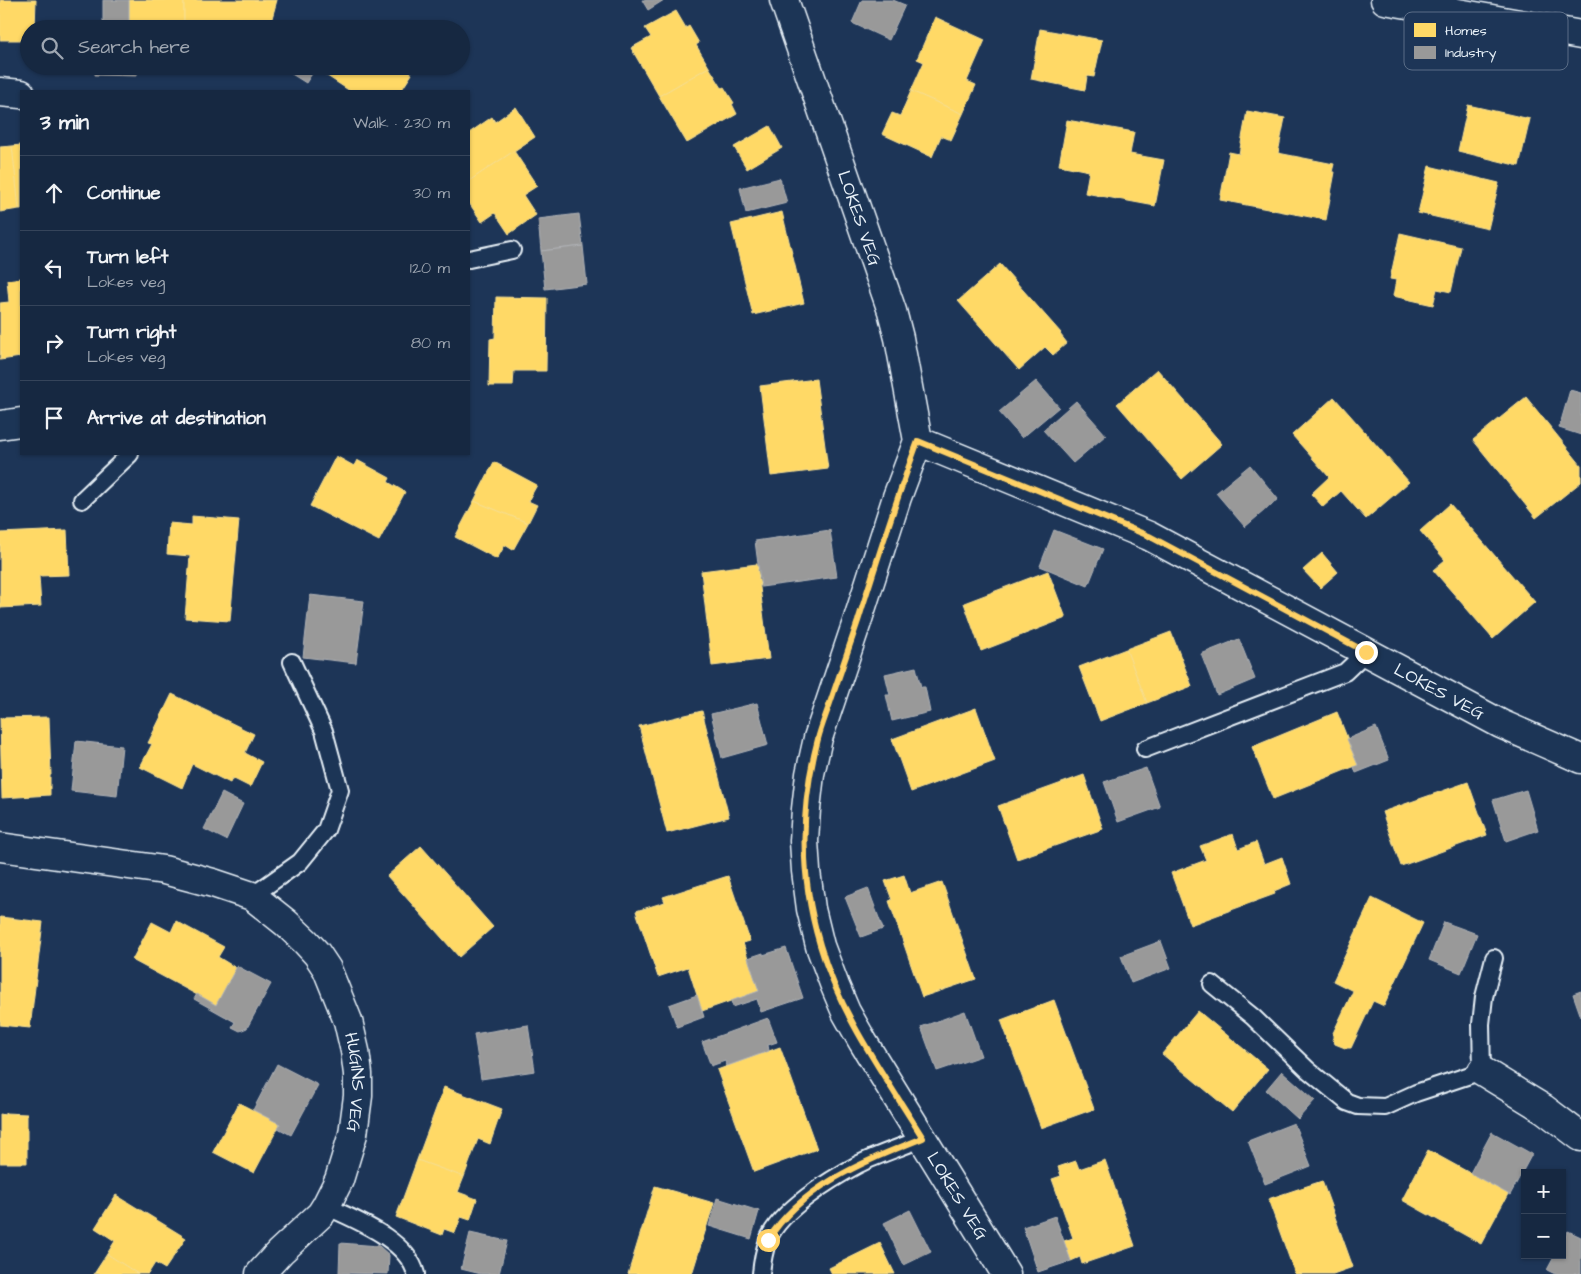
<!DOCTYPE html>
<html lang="en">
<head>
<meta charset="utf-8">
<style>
	:root { --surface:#162841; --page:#1f3048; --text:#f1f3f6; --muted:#9ea6b1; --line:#35445a }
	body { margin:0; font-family:"Architects Daughter",sans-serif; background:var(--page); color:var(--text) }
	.controls { position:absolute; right:15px; bottom:15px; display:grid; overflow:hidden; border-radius:0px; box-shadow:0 1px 4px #0004 }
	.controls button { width:45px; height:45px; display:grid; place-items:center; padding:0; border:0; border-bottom:1px solid var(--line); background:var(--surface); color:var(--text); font:25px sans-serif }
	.stop { position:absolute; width:15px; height:15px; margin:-11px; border:4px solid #ffd166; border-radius:50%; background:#fff }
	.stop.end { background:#ffd166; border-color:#fff; box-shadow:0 1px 5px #0008 }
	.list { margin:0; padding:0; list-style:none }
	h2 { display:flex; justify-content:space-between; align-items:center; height:65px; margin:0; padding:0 20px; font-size:21px }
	h2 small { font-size:16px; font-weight:400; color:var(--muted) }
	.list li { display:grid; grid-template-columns:32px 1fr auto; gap:15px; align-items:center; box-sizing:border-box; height:75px; padding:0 20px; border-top:1px solid var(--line) }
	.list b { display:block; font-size:19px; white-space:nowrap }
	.list p { margin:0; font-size:16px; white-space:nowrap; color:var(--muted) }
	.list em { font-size:16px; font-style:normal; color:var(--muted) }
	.icon { flex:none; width:28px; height:28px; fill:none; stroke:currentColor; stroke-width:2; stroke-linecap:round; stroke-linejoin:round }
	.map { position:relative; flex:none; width:1581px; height:1274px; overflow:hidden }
	.search { position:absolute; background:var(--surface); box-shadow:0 1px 4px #0004; left:20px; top:20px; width:450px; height:55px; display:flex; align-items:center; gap:12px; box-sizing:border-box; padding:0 18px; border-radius:28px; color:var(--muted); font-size:19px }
	.panel { position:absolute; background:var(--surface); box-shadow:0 1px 4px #0004; left:20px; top:90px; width:450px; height:365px; border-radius:0px }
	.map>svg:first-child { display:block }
	.homes { fill:#ffd966; stroke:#f8e092 }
	.industry { fill:#999; stroke:#b1b3b6 }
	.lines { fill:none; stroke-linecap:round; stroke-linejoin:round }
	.service-casing { stroke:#e8f1f8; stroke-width:20 }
	.minor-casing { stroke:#e8f1f8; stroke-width:31 }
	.service { stroke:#1d3557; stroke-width:16 }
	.minor { stroke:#1d3557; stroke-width:28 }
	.route { stroke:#ffd166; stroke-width:6 }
	.labels { text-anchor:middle; stroke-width:5; stroke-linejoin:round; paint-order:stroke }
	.street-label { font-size:18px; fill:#e8f1f8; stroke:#1d3557 }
	.key { fill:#1d3557; stroke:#5a6d87; stroke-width:1 }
	.key-label { font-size:14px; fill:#e8f1f8 }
</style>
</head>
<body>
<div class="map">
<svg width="1581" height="1274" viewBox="0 0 1581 1274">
	<rect width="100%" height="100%" fill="#1d3557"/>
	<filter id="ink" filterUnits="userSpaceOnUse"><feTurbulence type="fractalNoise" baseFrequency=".02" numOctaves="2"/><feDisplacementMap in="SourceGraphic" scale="10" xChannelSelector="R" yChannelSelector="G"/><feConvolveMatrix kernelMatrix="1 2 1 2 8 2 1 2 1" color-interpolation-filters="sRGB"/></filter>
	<g filter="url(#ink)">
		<g class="homes">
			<polygon points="0,0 36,0 35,29 29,29 29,40 0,40"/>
			<rect x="129" y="0" width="55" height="29"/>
			<polygon points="184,0 277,0 269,29 184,29"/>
			<polygon points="676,11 686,28 689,26 699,43 696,45 709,67 659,96 631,48 651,37 645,28"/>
			<polygon points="935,17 985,40 967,81 976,85 963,114 911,91 924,62 917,59"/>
			<polygon points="1040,29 1102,40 1094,77 1087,76 1085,90 1031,79"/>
			<polygon points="312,66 414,66 410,73 412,74 401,91 350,91"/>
			<polygon points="709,67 722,88 724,87 734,103 732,104 737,114 687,143 659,96"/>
			<polygon points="911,91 963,114 951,140 941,136 932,157 882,134 892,113 900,116"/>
			<polygon points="1468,105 1530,119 1519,166 1458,151"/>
			<polygon points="516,107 535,137 469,181 469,133 492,117 495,122"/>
			<polygon points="1247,111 1285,118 1278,153 1334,164 1332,172 1335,172 1326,220 1220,200 1229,152 1239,154"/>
			<polygon points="1067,120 1134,132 1130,154 1164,160 1155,206 1085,193 1089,171 1059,165"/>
			<polygon points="770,126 782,148 747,169 734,147"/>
			<polygon points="21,145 21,209 19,209 12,146"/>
			<polygon points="12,146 19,209 0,212 0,147"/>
			<polygon points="514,151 537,186 523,195 536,215 509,234 495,213 482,222 469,203 469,181"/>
			<polygon points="1429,166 1499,183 1488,229 1418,213"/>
			<polygon points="782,212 804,303 753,315 731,224"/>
			<polygon points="1400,233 1461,247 1451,292 1437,289 1433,305 1393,296 1396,280 1390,279"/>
			<polygon points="1000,264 1061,333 1060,334 1067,343 1053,355 1045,347 1019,370 958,301"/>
			<polygon points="21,278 21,357 0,360 0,303 9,302 7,280"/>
			<polygon points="496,297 547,298 546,371 514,371 513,386 489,386 490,339 495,338"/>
			<polygon points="1157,369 1222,444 1182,479 1117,404"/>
			<polygon points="816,379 828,469 771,476 760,386"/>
			<polygon points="1334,397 1409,482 1366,519 1341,491 1323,507 1311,494 1329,477 1292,435"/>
			<polygon points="1526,397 1581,465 1581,482 1536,518 1473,440"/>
			<polygon points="336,456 354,466 357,460 390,478 388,482 405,492 379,541 310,506"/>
			<polygon points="494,462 537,485 528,501 537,505 528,523 474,501"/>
			<polygon points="474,501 528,523 513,550 505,545 497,559 455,537"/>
			<polygon points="1450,504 1535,602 1493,639 1433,570 1445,560 1420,531"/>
			<polygon points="192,516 239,520 230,621 185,618 190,556 167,554 169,523 192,525"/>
			<polygon points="67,530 69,575 39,576 41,606 0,608 0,533"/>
			<polygon points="1322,553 1338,572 1320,588 1303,570"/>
			<polygon points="757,564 769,659 712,666 701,571"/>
			<polygon points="1048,571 1066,618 981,651 964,603"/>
			<polygon points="1171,632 1192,686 1147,703 1126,649"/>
			<polygon points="1126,649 1147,703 1100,721 1079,667"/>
			<polygon points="172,694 254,734 245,753 262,762 250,787 232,778 230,783 192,764 182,788 140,767 152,744 148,743"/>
			<polygon points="976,708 995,761 911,792 892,739"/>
			<polygon points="702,711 729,817 667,833 639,726"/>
			<polygon points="1337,712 1358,765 1273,799 1252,747"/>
			<polygon points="49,717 51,775 50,775 50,795 2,798 0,718"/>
			<polygon points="1084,775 1103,829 1017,859 998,806"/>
			<polygon points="1468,782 1487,835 1401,866 1382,812"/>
			<polygon points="1233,834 1238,849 1256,842 1264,864 1282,857 1291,884 1274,891 1275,894 1190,925 1171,873 1206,860 1200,846"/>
			<polygon points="421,846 493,927 459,957 387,876"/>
			<polygon points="904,875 910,893 942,882 976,979 922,997 889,901 892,900 885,881"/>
			<polygon points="728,876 750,941 743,943 759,991 702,1011 688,967 658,977 636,911 665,902 663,897"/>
			<polygon points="1372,898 1423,923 1384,1006 1373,1001 1351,1048 1345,1048 1335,1044 1333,1039 1333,1033 1353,991 1333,981"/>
			<polygon points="0,917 43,922 30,1028 0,1025"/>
			<polygon points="176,921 224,947 218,957 236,968 216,1005 132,960 152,922 171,932"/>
			<polygon points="1054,1000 1094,1109 1041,1128 1001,1020"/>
			<polygon points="1198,1011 1268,1069 1232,1112 1162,1054"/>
			<polygon points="780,1047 817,1149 754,1172 717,1070"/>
			<polygon points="444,1087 502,1109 490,1144 478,1139 464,1177 417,1160"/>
			<polygon points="239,1103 280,1124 254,1173 213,1152"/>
			<polygon points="5,1113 27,1114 27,1163 0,1163 0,1114 5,1115"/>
			<polygon points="1428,1150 1508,1194 1481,1244 1402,1200"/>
			<polygon points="417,1160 464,1177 458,1192 477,1199 470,1220 461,1217 455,1233 444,1229 442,1235 396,1217"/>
			<polygon points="1105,1160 1135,1246 1082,1264 1080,1257 1071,1261 1064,1241 1073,1238 1052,1179 1061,1176 1058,1167 1076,1161 1079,1169"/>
			<polygon points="1322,1181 1353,1267 1333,1274 1295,1274 1268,1199"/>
			<polygon points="655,1186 714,1203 692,1274 628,1274"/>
			<polygon points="116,1195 186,1238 165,1269 155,1263 148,1274 138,1274 107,1254 115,1241 95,1228"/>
			<polygon points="880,1243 895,1274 832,1274 829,1268"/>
			<polygon points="107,1254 138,1274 94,1274"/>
		</g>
		<g class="industry">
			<polygon points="103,0 129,0 129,29 105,29 105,24 103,24"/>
			<polygon points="642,0 664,0 648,10"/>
			<polygon points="862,0 893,0 905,5 889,40 852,23"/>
			<polygon points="95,66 137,66 137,76 95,75"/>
			<polygon points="279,66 312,66 315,69 306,83"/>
			<polygon points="780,178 787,203 746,213 740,188"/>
			<polygon points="579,214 583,246 541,251 538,219"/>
			<polygon points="583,246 587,284 545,289 541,251"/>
			<polygon points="1036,381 1059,407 1022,438 999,412"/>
			<polygon points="1570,390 1581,393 1581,435 1559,428"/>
			<polygon points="1076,401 1106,435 1073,463 1043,430"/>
			<polygon points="1250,465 1278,499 1245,527 1216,493"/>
			<polygon points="830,530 837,577 761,587 755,541"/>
			<polygon points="1054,530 1103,549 1088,586 1040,566"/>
			<polygon points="310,595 364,601 356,663 303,657"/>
			<polygon points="1239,639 1255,679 1217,695 1201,654"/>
			<polygon points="916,667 921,687 925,687 930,712 892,721 886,695 890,695 885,674"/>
			<polygon points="757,703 768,745 722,758 711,714"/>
			<polygon points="1376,727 1389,760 1356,773 1354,767 1358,765 1347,739"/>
			<polygon points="76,741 122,746 117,796 71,791"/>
			<polygon points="1146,768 1160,807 1118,822 1104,782"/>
			<polygon points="1526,790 1538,830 1506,841 1493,800"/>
			<polygon points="222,793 243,804 226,840 204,829"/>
			<polygon points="868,888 883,929 861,937 845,897"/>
			<polygon points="1444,922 1477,934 1461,973 1429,960"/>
			<polygon points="1161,941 1171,968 1131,983 1121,956"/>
			<polygon points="786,948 803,998 761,1012 757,999 733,1007 731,1001 759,991 748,958 763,953 763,955"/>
			<polygon points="237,966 271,984 247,1028 240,1031 232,1027 235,1022 194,999 197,994 216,1005"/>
			<polygon points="1581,991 1581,1017 1573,994"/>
			<polygon points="697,995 704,1017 677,1027 669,1005"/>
			<polygon points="965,1011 981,1056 937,1071 921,1027"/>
			<polygon points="768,1018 777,1042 768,1045 769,1051 727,1066 725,1061 711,1066 702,1042"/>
			<polygon points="528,1025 535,1071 481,1079 474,1034"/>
			<polygon points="277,1064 318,1085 291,1135 278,1128 280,1124 253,1110"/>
			<polygon points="1282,1071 1315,1100 1298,1119 1266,1090"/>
			<polygon points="1294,1123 1311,1166 1265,1184 1248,1141"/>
			<polygon points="1492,1132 1532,1154 1510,1195 1470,1173"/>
			<polygon points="717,1198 759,1211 751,1239 709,1226"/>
			<polygon points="910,1210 931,1252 904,1265 884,1223"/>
			<polygon points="1055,1216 1071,1261 1038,1272 1023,1227"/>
			<polygon points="1568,1231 1581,1237 1581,1274 1555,1274 1547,1270 1555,1255 1562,1255 1562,1242"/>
			<polygon points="470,1233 507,1241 499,1274 481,1274 461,1269"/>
			<polygon points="340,1243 379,1246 389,1255 388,1274 339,1273"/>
		</g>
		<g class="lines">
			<g class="service-casing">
				<g id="service">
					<polyline points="469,259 512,250"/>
					<polyline points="82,500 130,454"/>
					<polyline points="1145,749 1345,672 1366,652"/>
					<polyline points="252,896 300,862 326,830 340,790 324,731 292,662"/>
					<polyline points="1212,984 1253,1017 1308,1070 1347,1102 1358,1106 1385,1107 1416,1093 1482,1071 1481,1024 1484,997 1494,958"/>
					<path d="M326,1206c29,14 81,33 90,68"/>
					<path d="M761,1274c1,-11 3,-23 7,-34 12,-30 63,-61 91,-76 20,-10 43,-17 64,-26"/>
				</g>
			</g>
			<g class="minor-casing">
				<g id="minor">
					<path id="s1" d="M784,0l108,311 7,27 19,103 -21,56 -40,125 -39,116 -8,36 -4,35 -2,32 2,30 5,38 9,37 15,40 11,26 17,30 143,232"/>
					<polyline points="1385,0 1581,35"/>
					<polyline points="0,92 21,94"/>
					<polyline points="0,425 21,422"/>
					<path id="s2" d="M918,441l231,95 352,188 80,35"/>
					<path id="s3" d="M0,847l164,23 49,13 39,13 34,27 20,19 11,12 10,15 21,52 7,30 3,23v22l-5,38 -14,46 -13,26 -5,8 -41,38 -20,22"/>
					<polyline points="1482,1071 1544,1109 1581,1137"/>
				</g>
			</g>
			<use href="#service" class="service"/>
			<use href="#minor" class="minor"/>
		</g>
	</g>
	<g class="lines" filter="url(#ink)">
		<path class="route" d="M768,1240c34,-55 98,-79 155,-102 -38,-62 -83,-123 -103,-193 -20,-67 -20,-138 -2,-206 3,-12 8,-24 12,-36 9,-27 19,-55 28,-82 19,-61 38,-121 60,-180l231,95 217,116"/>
	</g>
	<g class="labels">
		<g class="street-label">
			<text dy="6" stroke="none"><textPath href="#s1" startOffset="231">LOKES VEG</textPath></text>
			<text dy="6" stroke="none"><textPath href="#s2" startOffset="579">LOKES VEG</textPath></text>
			<text dy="6" stroke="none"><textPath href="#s3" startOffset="481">HUGINS VEG</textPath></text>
			<text dy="6" stroke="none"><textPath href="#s1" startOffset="1272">LOKES VEG</textPath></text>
		</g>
	</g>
	<rect x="1404" y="12" width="164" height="58" rx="8" class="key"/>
	<rect x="1414" y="23" width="22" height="14" fill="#ffd966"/>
	<rect x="1414" y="46" width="22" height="13" fill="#999"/>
	<g class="key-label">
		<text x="1445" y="35">Homes</text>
		<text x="1445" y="57">Industry</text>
	</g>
</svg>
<div class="controls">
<button>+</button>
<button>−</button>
</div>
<div class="stop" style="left:768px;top:1240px"></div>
<div class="stop end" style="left:1366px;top:652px"></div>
<div class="search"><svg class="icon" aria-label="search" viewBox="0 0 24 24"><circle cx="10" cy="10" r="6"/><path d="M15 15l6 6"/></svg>Search here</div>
<section class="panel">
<h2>3 min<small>Walk · 230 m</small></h2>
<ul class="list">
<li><svg class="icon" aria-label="ahead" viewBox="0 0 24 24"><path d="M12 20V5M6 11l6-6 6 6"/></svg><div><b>Continue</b></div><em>30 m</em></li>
<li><svg class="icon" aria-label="left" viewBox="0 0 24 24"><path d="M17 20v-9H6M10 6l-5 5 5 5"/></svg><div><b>Turn left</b><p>Lokes veg</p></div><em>120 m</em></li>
<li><svg class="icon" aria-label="right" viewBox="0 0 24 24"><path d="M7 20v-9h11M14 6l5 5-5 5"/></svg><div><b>Turn right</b><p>Lokes veg</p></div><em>80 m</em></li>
<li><svg class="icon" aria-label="arrive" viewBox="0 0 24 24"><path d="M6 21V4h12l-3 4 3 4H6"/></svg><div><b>Arrive at destination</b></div></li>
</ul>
</section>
</div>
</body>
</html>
